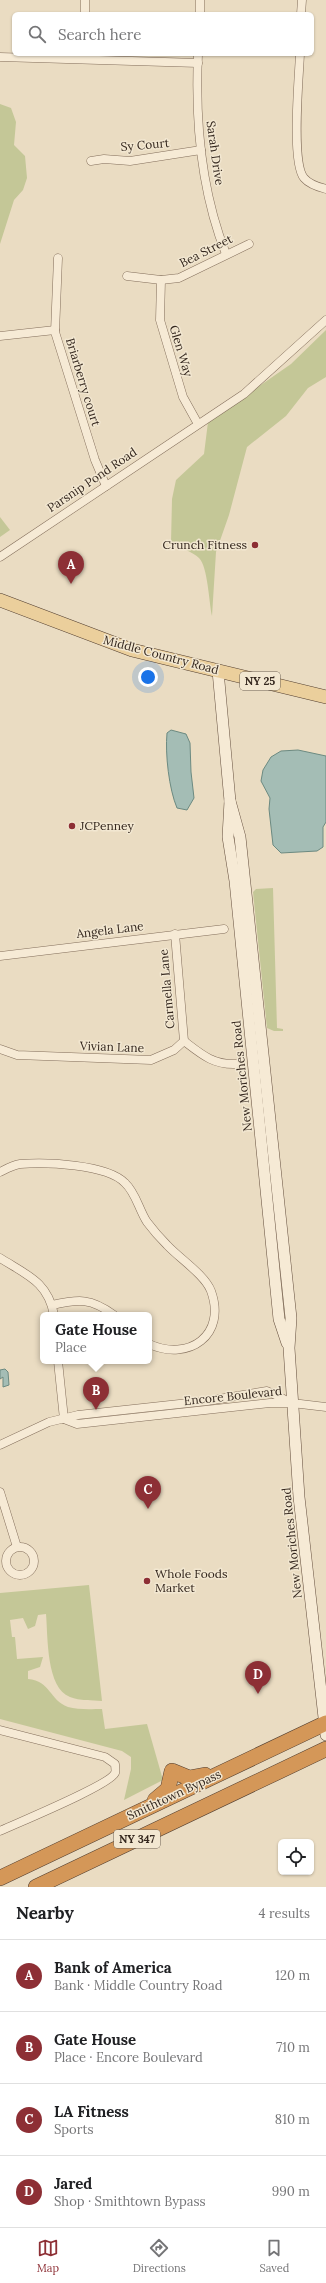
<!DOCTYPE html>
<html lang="en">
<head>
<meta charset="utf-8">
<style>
	:root { --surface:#fff; --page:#f2f2f2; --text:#202124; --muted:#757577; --line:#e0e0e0; --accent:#8d2f35 }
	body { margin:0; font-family:Lora,serif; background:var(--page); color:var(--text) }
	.controls { position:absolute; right:12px; bottom:12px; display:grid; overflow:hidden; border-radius:6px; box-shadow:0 1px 3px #0004 }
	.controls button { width:36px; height:36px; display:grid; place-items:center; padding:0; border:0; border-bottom:1px solid var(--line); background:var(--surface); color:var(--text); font:20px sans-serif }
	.you { position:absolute; left:148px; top:677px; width:14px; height:14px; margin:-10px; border:3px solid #fff; border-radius:50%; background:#1a73e8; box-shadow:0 0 0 6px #1a73e833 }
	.badge { display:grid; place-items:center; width:26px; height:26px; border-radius:50%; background:var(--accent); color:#fff; font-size:13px; font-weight:700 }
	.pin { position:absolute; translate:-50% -33px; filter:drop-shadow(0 1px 2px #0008) }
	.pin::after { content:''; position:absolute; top:21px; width:14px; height:12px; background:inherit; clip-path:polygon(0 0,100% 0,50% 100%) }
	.popup { position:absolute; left:40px; top:1312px; width:112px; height:52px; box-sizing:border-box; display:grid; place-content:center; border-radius:6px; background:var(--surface); filter:drop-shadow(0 1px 3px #0005); font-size:13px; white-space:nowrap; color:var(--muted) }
	.popup b { font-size:15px; color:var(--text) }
	.popup::after { content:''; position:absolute; left:50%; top:100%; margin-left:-8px; border:8px solid transparent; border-top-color:var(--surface) }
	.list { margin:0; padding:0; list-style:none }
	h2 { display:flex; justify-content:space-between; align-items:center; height:52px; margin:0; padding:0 16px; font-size:17px }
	h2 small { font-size:13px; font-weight:400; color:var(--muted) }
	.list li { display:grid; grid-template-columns:26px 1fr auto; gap:12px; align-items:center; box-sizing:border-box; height:72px; padding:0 16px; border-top:1px solid var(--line) }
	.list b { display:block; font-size:15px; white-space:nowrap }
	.list p { margin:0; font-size:13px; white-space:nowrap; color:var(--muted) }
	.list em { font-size:13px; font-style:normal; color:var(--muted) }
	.icon { flex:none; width:22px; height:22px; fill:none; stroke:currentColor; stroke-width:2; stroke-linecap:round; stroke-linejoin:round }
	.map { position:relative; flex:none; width:326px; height:1887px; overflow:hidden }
	.search { position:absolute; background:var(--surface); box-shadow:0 1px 3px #0004; left:12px; right:12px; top:12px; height:44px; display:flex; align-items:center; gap:10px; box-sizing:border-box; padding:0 14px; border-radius:6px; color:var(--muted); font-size:15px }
	.sheet { height:340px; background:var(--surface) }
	nav { display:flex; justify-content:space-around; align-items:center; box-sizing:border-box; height:56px; border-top:1px solid var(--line); background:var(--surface); font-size:11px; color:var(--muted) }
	nav a { display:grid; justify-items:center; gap:2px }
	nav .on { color:var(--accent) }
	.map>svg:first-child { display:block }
	.green { fill:#c4c797 }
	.water { fill:#a4bdb5; stroke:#6c8a81 }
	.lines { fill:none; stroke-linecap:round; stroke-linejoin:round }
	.street-casing { stroke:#836e5b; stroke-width:9 }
	.secondary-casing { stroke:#654f3e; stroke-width:12 }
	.primary-casing { stroke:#513d2f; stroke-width:14 }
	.highway-casing { stroke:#513d2f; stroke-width:16 }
	.street { stroke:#f6ead5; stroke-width:8 }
	.secondary { stroke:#f6ead5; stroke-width:11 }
	.primary { stroke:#ebcf9c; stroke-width:13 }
	.highway { stroke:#d49758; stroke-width:15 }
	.poi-dot { fill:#8d2f35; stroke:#f2e7d1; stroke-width:1.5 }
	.labels { text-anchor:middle; stroke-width:3; stroke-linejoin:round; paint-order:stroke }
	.shield { fill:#f2e7d1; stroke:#6d6154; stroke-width:1 }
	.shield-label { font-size:11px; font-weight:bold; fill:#34271e }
	.street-label { font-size:12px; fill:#34271e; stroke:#f2e7d1 }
	.poi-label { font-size:12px; fill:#34271e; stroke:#f2e7d1; text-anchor:start }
</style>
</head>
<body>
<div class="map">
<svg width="326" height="1887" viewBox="0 0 326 1887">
	<rect width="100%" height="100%" fill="#eadcc2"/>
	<g class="green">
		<polygon points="0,104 11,108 16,122 14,145 25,156 27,178 23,190 14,200 0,244"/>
		<path d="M326,330v47l-18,11 -22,28 -39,31 -18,68 -13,37 -4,64c-3,-13 -4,-49 -13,-58 -6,-6 -20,-11 -28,-15l1,-44 4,-19 28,-26 4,-32 83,-58z"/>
		<polygon points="0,517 10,530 0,537"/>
		<polygon points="273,888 277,1028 283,1029 283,1031 274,1031 267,1028 253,892 256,889"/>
		<path d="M89,1585l13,116c-10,-1 -22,0 -32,-4 -24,-9 -22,-60 -24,-83l-8,1 -3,11 -7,3 -5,-11 -13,2 2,17h3l2,22 26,-2 -3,10 -12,4v8c23,2 21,21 40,28 10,3 24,2 34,2l3,20 42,-5 16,56 -39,20 7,-31v-12l-9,-6 -122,-32v-126z"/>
	</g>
	<g class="water">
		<path d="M171,730l15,4 4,9 1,29 3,26 -7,12 -10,-2c-8,-19 -12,-54 -10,-75z"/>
		<polygon points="298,750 326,756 326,822 323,827 323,847 317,851 281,853 273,845 269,809 270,798 261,781 263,770 271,757 281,751"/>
		<polygon points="5,1369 8,1372 9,1385 3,1387 3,1377 0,1379 0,1370"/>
	</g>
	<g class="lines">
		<g class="street-casing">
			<g id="street">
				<polyline points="85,14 85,0"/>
				<polyline points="200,14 200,0"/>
				<polyline points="301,14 302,0"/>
				<path d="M198,54c-3,67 3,137 28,200"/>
				<path d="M300,54c-1,23 -9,109 4,124 5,6 14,9 22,11"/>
				<polyline points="0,57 198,63"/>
				<polyline points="91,161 104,159 130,161 201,150"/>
				<polyline points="58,258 55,332 95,460 106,486"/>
				<polyline points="127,276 161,280 179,278 249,244"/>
				<polyline points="161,280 160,320 183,397 198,424"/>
				<polyline points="0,336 55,330"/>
				<polyline points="0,557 244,394 326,320"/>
				<polyline points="175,934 184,1041"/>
				<polyline points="0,956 224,929"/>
				<path d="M0,1049l17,6 134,5 23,-10 10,-9c17,13 29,24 52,23"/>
				<path d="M0,1172c6,-3 13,-7 20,-8 25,-2 87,0 105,19 11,10 14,27 22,39 6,8 13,16 20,23 12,13 38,30 44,46 16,44 -22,71 -62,53"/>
				<path d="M0,1258c27,17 48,24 54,57"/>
				<path d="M52,1305c27,-6 39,-7 62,10"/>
				<polyline points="58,1361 64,1419"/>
				<polyline points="64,1419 77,1424 270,1403 292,1403 326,1407"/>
				<polyline points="0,1445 49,1422 78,1415 207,1401 267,1391 292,1403"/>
				<polyline points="0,1492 17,1547"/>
				<circle cx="20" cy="1561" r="14"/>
				<path d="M0,1730l105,27 10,7c0,2 1,7 0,9 -5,12 -98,50 -115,58"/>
			</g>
		</g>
		<g class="secondary-casing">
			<g id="secondary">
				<polyline points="218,671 230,801 228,837 235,881 279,1319 287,1343"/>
				<polyline points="230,801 240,837 291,1318 289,1348 299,1497 326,1735"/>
			</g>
		</g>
		<g class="primary-casing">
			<polyline id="primary" points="0,600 132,650 326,697"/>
		</g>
		<g class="highway-casing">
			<g id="highway">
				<polyline points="155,1800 168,1789 172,1771 189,1778 205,1775"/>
				<polyline points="0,1878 326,1723"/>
				<polyline points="36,1887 326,1749"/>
			</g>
		</g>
		<use href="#street" class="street"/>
		<use href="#secondary" class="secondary"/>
		<use href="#primary" class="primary"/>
		<use href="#highway" class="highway"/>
	</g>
	<g class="poi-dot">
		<circle cx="255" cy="545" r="4"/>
		<circle cx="72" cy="826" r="4"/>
		<circle cx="147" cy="1581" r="4"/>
	</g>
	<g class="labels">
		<g class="shield">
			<rect x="240" y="672" width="40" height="18" rx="3"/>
			<rect x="114" y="1830" width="46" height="18" rx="3"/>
		</g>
		<g class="shield-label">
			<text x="260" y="685">NY 25</text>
			<text x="137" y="1843">NY 347</text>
		</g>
		<g class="street-label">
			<text transform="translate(145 145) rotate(-5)" y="4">Sy Court</text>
			<text transform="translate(215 153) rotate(82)" y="4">Sarah Drive</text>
			<text transform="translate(206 251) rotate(-27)" y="4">Bea Street</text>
			<text transform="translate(181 351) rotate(73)" y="4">Glen Way</text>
			<text transform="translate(83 382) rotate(73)" y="4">Briarberry court</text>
			<text transform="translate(92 480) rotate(-34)" y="4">Parsnip Pond Road</text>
			<text transform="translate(161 655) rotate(15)" y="4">Middle Country Road</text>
			<text transform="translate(110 930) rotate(-7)" y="4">Angela Lane</text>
			<text transform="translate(167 989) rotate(-95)" y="4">Carmella Lane</text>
			<text transform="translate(112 1047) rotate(2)" y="4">Vivian Lane</text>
			<text transform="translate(242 1076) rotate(-96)" y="4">New Moriches Road</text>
			<text transform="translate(233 1396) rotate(-6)" y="4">Encore Boulevard</text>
			<text transform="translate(292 1543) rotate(-96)" y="4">New Moriches Road</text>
			<text transform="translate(174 1795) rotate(-25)" y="4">Smithtown Bypass</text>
		</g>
		<g class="poi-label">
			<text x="247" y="549" text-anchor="end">Crunch Fitness</text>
			<text x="80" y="830">JCPenney</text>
			<text x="155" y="1578">Whole Foods<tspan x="155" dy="14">Market</tspan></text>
		</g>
	</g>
</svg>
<div class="controls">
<button><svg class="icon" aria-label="locate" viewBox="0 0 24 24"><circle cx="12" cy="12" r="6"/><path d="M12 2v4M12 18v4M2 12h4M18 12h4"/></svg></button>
</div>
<div class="you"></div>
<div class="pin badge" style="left:71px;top:584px">A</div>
<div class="pin badge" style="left:96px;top:1410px">B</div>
<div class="popup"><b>Gate House</b>Place</div>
<div class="pin badge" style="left:148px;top:1509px">C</div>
<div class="pin badge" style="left:258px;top:1694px">D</div>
<div class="search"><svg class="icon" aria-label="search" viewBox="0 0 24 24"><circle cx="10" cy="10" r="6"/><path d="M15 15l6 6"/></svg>Search here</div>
</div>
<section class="sheet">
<h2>Nearby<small>4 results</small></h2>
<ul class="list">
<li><span class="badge">A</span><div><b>Bank of America</b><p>Bank · Middle Country Road</p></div><em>120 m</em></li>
<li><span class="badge">B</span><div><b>Gate House</b><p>Place · Encore Boulevard</p></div><em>710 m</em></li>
<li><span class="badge">C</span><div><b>LA Fitness</b><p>Sports</p></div><em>810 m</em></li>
<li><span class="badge">D</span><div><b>Jared</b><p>Shop · Smithtown Bypass</p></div><em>990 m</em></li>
</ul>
</section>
<nav>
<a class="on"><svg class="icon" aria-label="map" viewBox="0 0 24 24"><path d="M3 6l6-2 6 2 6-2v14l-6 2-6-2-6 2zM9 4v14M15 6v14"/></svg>Map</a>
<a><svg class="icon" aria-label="directions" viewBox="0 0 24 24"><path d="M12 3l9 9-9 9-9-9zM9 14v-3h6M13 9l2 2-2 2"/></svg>Directions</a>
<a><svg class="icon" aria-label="saved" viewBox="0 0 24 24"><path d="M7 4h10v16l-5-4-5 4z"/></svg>Saved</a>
</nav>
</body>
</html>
